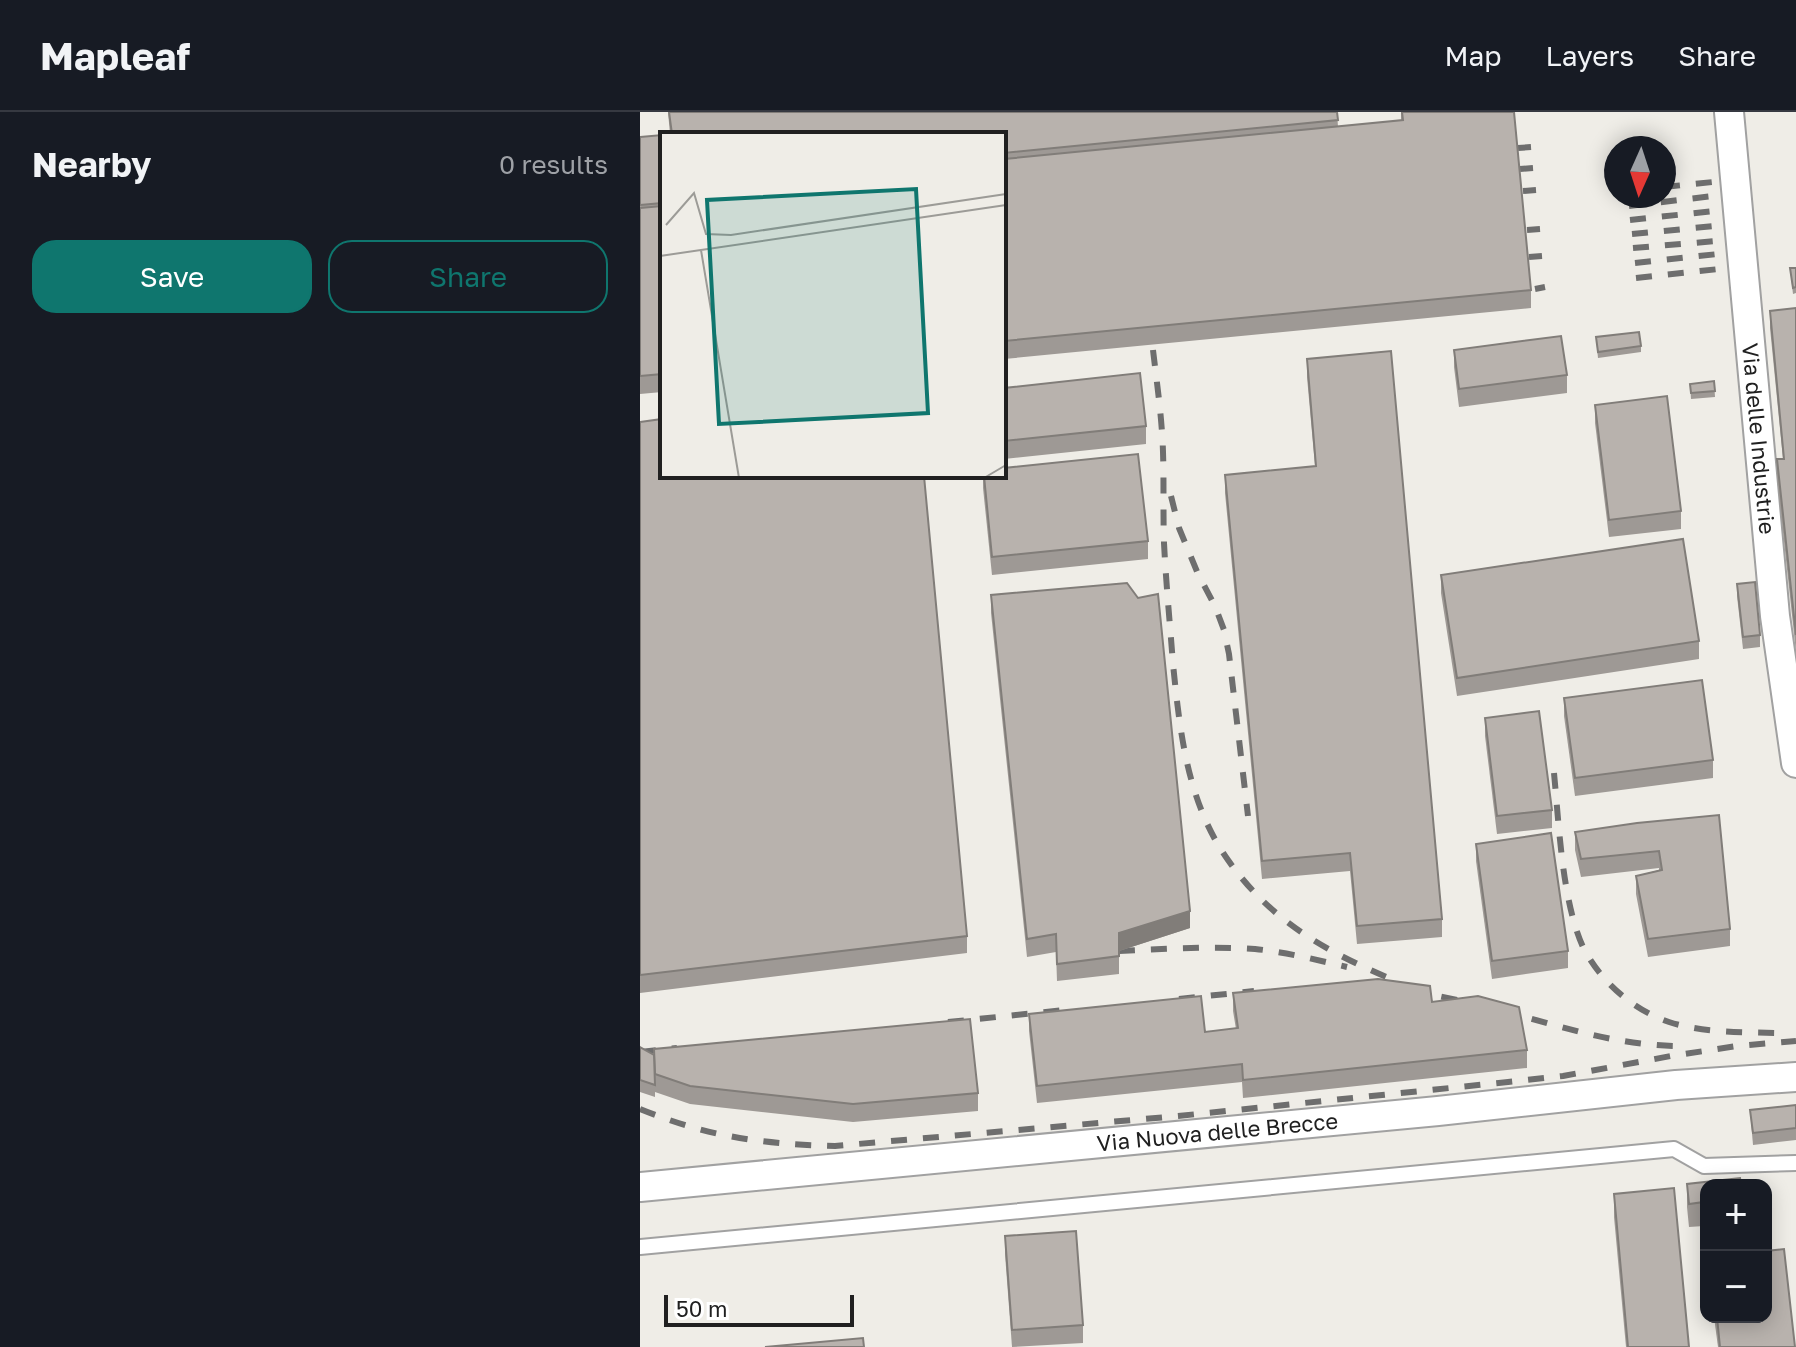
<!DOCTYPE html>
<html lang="en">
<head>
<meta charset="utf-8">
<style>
	:root { --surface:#171b24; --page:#242831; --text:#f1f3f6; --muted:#9ea1a6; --line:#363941; --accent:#0f766e }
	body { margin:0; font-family:"Golos Text",sans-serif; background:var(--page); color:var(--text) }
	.controls { position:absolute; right:24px; bottom:24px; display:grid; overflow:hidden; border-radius:16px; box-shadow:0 4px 20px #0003 }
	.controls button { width:72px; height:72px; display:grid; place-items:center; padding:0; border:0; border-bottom:2px solid var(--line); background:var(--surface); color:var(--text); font:40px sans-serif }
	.compass { position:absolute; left:964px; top:24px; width:72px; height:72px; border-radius:50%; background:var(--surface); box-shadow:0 4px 20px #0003; rotate:183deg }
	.scale { position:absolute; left:24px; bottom:20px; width:190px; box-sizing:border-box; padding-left:8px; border:4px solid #202020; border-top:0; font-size:22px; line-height:28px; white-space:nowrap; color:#202020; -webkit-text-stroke:6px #fff; paint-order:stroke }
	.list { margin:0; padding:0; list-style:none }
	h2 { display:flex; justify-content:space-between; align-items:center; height:104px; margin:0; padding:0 32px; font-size:34px }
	h2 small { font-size:26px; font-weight:400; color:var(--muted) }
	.actions { display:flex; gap:16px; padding:24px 32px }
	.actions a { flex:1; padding:18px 0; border:2px solid var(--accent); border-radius:24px; text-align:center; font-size:28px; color:var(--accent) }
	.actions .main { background:var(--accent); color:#fff }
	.map { position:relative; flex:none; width:1156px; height:1235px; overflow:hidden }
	header { display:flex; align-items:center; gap:48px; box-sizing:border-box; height:112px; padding:0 40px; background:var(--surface); border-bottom:2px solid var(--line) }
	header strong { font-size:38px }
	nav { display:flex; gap:44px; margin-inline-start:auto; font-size:28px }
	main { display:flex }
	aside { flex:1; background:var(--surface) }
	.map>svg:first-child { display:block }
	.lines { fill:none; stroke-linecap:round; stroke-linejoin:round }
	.service-casing { stroke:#a1a1a1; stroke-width:18 }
	.minor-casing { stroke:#a1a1a1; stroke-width:32 }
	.service { stroke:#fff; stroke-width:14 }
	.minor { stroke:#fff; stroke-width:28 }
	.rail { stroke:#6e6e6e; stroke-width:6; stroke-dasharray:16 16; stroke-linecap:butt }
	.wall { fill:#9e9995 }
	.shaded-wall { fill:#817d79 }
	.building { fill:#b8b2ad; stroke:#817d79; stroke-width:2 }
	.labels { text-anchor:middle; stroke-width:8; stroke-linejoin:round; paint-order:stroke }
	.street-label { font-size:22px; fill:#202020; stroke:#fff }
	.inset-road { fill:none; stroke:#9c9b97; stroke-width:2 }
	.view { fill:#0f766e; fill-opacity:0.15; stroke:#0f766e; stroke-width:4 }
	.inset-edge { fill:none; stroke:#202020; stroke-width:4 }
</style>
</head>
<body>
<header>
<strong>Mapleaf</strong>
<nav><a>Map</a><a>Layers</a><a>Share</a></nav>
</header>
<main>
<aside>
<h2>Nearby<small>0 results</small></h2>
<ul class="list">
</ul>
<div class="actions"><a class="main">Save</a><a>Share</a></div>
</aside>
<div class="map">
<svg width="1156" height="1235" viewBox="0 0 1156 1235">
	<rect width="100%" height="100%" fill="#efede7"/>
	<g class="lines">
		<g class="service-casing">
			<polyline id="service" points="0,1135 1034,1037 1064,1054 1156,1051"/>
		</g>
		<g class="minor-casing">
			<g id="minor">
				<path id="s1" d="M1089,0l46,504 21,147"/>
				<path id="s2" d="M0,1075l798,-76 238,-26 120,-8"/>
			</g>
		</g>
		<use href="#service" class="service"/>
		<use href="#minor" class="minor"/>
		<g class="rail">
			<polyline points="878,36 891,35"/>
			<polyline points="880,57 893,56"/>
			<polyline points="1024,75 1073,70"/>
			<polyline points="883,79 896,78"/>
			<polyline points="989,94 1073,84"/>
			<polyline points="990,108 1074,99"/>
			<polyline points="887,118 900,117"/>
			<polyline points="992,122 1075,114"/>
			<polyline points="993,136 1077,129"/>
			<polyline points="889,145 902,144"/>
			<polyline points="995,151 1078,142"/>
			<polyline points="996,166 1079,157"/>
			<polyline points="895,177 905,175"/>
			<path d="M513,238c4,34 9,68 10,102 1,30 0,61 1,91 2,40 6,81 9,121 7,68 14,138 55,196 43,61 97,91 163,119"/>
			<polyline points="531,384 539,416 558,462 575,494 584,518 589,542 608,704"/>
			<path d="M914,661c5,51 8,128 29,174 17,34 50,63 86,75 34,11 73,10 109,11"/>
			<path d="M479,839c45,-2 91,-5 136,-2 31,3 62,11 92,18"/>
			<polyline points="770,878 836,892"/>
			<polyline points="539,887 614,879"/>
			<path d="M861,898c60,17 121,37 184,36"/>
			<polyline points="308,910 435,897"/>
			<polyline points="0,940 37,936"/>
			<path d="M0,997c69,28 121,35 195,37l343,-30 330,-34 55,-6 108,-20 66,-10 59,-5"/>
		</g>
	</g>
	<g class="wall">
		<polygon points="28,0 697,0 698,15 761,8 761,0 874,0 891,178 891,196 364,247 364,22 30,22"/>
		<polygon points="22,23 22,280 0,282 0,25"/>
		<polygon points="1150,156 1156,156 1156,181 1153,182"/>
		<polygon points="1156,196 1156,540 1137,365 1137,347 1143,347 1130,216 1130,199"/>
		<polygon points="956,225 1001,234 1001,240 958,246"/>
		<polygon points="814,238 927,263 927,281 819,295 814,255"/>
		<polygon points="667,247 802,807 802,825 717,832 710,759 622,767 585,381 585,363 675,354 667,265"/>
		<polygon points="1074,269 1075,285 1051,287 1050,272"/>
		<polygon points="364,276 506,314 506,332 364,347"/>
		<polygon points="955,293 1041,399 1041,417 969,425 955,311"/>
		<polygon points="0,310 327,824 327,841 0,881"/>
		<polygon points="343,364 364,364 508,429 508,447 352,463 343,376"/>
		<polygon points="801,463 1059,529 1059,547 817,584 801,481"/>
		<polygon points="1097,472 1120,523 1120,535 1103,537 1097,484"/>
		<polygon points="351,483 550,816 479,839 479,862 417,869 416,840 387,845 351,501"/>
		<polygon points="924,586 1073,648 1073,666 935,684 924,604"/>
		<polygon points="845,606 912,698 912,716 857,722 845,624"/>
		<polygon points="997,711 1090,817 1090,834 1008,845 996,782 996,764 1019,758 1019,756 941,765 935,738 935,720"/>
		<polygon points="836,732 928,839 928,856 852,867 836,749"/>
		<polygon points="593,881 792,890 887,938 887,956 603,986 602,970 397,991 389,919 389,902 565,920 596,917 593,899"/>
		<polygon points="0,935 14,943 338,981 338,999 213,1010 50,992 15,980 15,985 0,980"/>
		<polygon points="1156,993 1156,1028 1113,1033 1110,998"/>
		<polygon points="1047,1072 1066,1073 1066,1132 1064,1114 1049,1115 1047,1095"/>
		<polygon points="974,1082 1049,1235 986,1235 974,1105"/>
		<polygon points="365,1124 443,1213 443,1231 372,1235 365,1142"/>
		<polygon points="1074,1205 1126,1205 1155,1235 1078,1235"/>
	</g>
	<polygon class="shaded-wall" points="550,799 550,816 479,839 479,862 479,821"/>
	<g class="building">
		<polygon points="29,0 697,0 698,8 364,41 364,22 32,22"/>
		<polygon points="762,0 874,0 891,178 364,229 364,47 763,8"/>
		<polygon points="22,23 22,91 0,93 0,25"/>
		<polygon points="22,94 22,262 0,264 0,96"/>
		<polygon points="1150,156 1156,156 1156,175 1153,176"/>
		<polygon points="1156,196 1156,523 1137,347 1144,347 1130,199"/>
		<polygon points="999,220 1001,234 958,240 956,225"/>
		<polygon points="921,224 927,263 819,277 814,238"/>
		<polygon points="751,239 802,807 717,814 710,741 622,749 585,363 676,354 667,247"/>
		<polygon points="500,261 506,314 364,329 364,276"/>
		<polygon points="1074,269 1075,279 1051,281 1050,272"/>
		<polygon points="1027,284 1041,399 969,408 955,293"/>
		<polygon points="22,307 22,364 284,364 327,824 0,863 0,310"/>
		<polygon points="498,342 508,429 352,445 344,364 364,364 364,356"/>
		<polygon points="1043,427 1059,529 817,566 801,463"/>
		<polygon points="1115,470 1120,523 1103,525 1097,472"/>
		<polygon points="487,471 498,486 518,482 550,799 479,821 479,844 417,852 416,822 387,827 351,483"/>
		<polygon points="1062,568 1073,648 935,666 924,586"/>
		<polygon points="899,599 912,698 857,704 845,606"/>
		<polygon points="1079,703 1090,817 1008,827 996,764 1022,758 1019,739 941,747 935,720 997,711"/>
		<polygon points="911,721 928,839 852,849 836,732"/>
		<polygon points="738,867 790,874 792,890 838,884 879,895 887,938 603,968 602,952 397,974 389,902 561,884 565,920 598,916 593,881"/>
		<polygon points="330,907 338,981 213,992 50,974 15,962 14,937"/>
		<polygon points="0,935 14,943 15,973 0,968"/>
		<polygon points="1156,993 1156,1016 1113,1021 1110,998"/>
		<polygon points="1100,1066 1101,1073 1066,1073 1066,1109 1064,1090 1049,1092 1047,1072"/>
		<polygon points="1034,1076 1049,1235 988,1235 974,1082"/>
		<polygon points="436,1119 443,1213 372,1218 365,1124"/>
		<polygon points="1144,1137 1155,1235 1080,1235 1077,1205 1126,1205 1126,1139"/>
		<polygon points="223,1226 224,1235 125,1235"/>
	</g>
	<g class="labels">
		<g class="street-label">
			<text dy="8" stroke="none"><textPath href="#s1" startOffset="328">Via delle Industrie</textPath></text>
			<text dy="8" stroke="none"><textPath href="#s2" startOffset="580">Via Nuova delle Brecce</textPath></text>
		</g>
	</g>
	<g transform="translate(20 20)">
		<rect width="346" height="346" fill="#efede7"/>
		<path class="inset-road" d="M6,93l28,-32 12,41 25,1 275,-41M41,118l38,228M0,124l346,-51M324,346l22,-13"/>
		<path class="view" d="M256,57l12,224 -209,11 -12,-224z"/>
		<rect width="346" height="346" class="inset-edge"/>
	</g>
</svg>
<div class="controls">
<button>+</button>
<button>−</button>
</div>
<svg class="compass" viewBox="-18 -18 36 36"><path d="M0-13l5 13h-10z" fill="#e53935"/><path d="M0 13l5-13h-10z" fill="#9ea1a6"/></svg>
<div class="scale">50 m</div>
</div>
</main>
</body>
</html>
